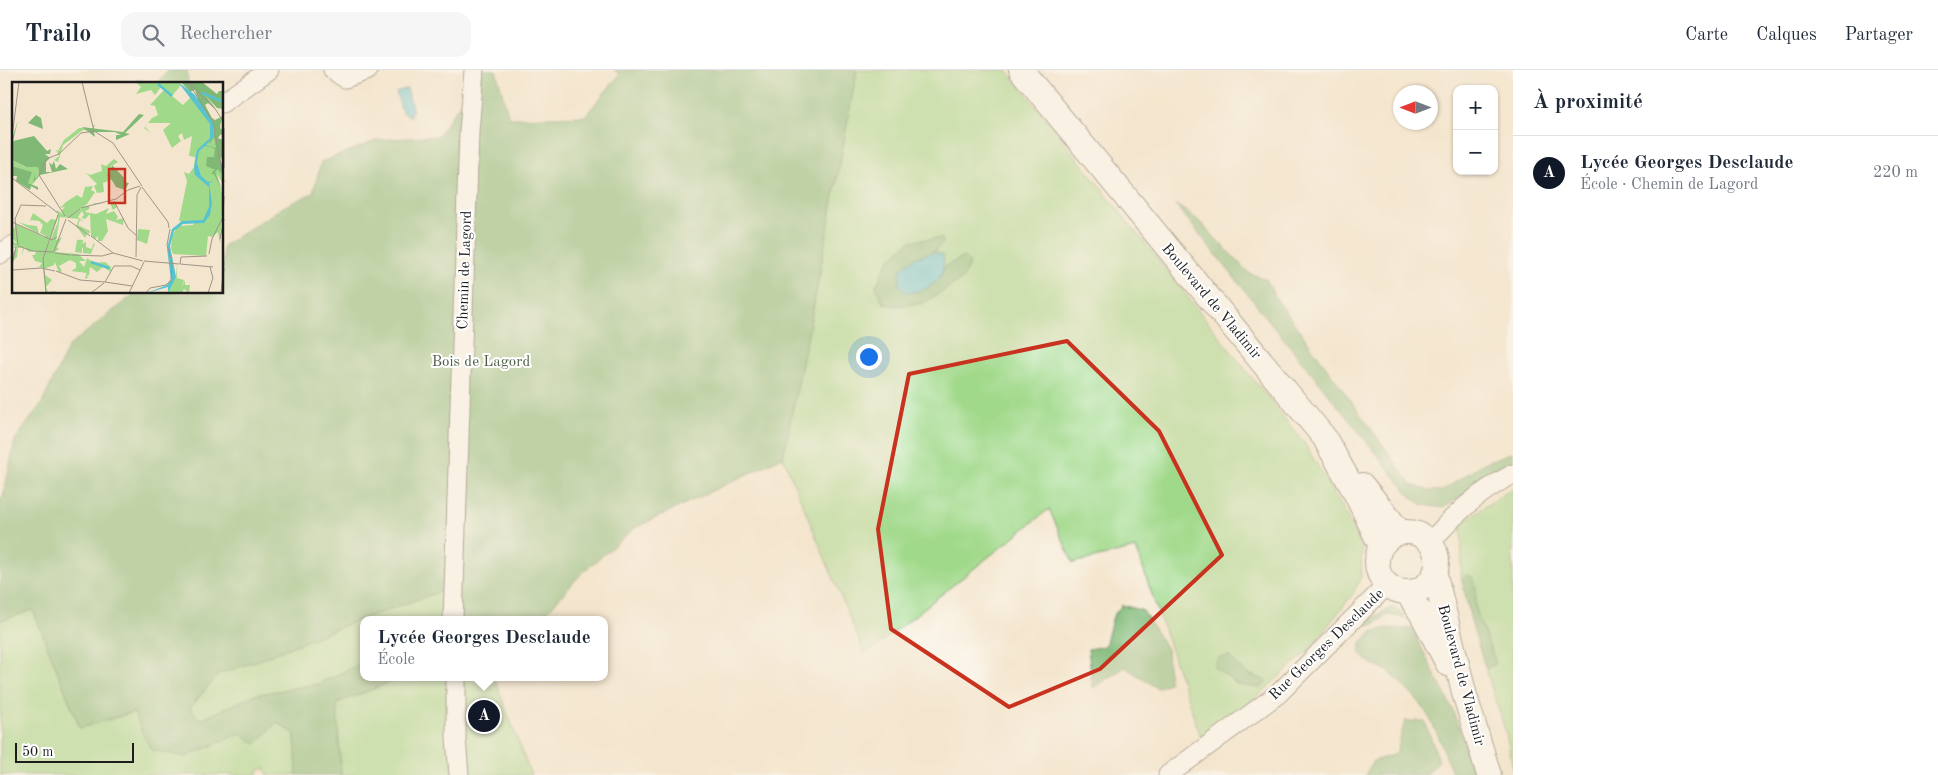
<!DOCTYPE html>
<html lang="fr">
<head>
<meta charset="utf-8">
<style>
	:root { --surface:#fff; --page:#f6f6f7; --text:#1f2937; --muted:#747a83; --line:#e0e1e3; --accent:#111827 }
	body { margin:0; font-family:"Old Standard TT",serif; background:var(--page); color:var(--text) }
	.controls { position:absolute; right:15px; top:15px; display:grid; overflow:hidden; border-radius:10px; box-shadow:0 1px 4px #0004 }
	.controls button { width:45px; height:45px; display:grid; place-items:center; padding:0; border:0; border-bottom:1px solid var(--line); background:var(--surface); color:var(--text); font:25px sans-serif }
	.compass { position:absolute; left:1393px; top:15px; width:45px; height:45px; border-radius:50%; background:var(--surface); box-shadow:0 1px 4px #0004; rotate:270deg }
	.scale { position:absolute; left:15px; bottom:12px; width:119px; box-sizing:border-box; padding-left:5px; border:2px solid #1c1c1c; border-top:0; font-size:14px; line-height:18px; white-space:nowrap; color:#1c1c1c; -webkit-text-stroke:4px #fff; paint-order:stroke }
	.you { position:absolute; left:868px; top:286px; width:18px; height:18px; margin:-12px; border:4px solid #fff; border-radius:50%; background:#1a73e8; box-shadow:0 0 0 8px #1a73e833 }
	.badge { display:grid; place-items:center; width:32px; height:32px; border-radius:50%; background:var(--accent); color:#fff; font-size:16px; font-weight:700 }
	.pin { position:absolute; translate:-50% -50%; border:2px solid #fff; box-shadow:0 1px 5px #0006 }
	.popup { position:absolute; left:360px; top:546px; width:248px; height:65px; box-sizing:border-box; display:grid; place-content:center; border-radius:10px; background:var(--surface); filter:drop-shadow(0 1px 4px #0005); font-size:16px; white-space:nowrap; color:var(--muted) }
	.popup b { font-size:19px; color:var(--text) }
	.popup::after { content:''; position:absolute; left:50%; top:100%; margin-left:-10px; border:10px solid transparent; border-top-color:var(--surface) }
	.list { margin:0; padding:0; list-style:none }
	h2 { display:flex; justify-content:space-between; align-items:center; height:65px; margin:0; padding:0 20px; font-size:21px }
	h2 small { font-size:16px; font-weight:400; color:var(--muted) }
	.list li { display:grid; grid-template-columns:32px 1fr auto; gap:15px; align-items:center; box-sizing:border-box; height:75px; padding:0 20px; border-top:1px solid var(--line) }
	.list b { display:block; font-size:19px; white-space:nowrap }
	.list p { margin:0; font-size:16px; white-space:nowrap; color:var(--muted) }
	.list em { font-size:16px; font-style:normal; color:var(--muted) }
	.icon { flex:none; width:28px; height:28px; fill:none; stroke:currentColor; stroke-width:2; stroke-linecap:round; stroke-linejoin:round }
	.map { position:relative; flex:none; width:1513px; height:705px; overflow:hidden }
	header { display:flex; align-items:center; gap:30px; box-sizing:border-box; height:70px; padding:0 25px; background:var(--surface); border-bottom:1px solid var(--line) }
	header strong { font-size:24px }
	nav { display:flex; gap:28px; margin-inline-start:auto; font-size:18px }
	.search { width:350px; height:45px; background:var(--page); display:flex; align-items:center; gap:12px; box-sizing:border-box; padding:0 18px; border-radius:15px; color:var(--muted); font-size:19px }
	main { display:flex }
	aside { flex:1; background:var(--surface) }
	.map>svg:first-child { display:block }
	.green { fill:#a1d98a; stroke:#5e7a53 }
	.forest { fill:#80b976; stroke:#4e6a49 }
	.water { fill:#57c3d1; stroke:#3a7076 }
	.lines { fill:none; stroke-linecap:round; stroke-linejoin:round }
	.minor-casing { stroke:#68635a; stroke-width:21 }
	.major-casing { stroke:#68635a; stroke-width:26 }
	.minor { stroke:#fff; stroke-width:19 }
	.major { stroke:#fff; stroke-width:24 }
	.marked { fill:none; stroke:#c8321e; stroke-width:4; stroke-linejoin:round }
	.labels { text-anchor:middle; stroke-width:4; stroke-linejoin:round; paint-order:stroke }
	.street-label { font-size:15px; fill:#1c1c1c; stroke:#fff }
	.park-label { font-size:15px; fill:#4b5e42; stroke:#fff }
	.inset-river { fill:none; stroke:#57c3d1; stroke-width:2.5 }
	.inset-road { fill:none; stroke:#9e9587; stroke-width:1 }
	.view { fill:#c8321e; fill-opacity:0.15; stroke:#c8321e; stroke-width:2.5 }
	.inset-edge { fill:none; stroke:#1c1c1c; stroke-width:2.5 }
</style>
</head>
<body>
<header>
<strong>Trailo</strong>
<div class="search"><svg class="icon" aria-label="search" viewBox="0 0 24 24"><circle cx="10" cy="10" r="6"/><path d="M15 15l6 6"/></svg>Rechercher</div>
<nav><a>Carte</a><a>Calques</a><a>Partager</a></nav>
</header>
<main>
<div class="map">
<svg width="1513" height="705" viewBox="0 0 1513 705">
	<rect width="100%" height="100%" fill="#fff"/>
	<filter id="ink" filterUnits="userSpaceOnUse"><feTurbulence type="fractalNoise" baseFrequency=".02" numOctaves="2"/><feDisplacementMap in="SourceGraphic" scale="10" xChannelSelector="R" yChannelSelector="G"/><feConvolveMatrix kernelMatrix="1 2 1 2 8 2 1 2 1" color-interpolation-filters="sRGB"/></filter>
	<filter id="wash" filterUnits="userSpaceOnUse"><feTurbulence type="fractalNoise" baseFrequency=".0096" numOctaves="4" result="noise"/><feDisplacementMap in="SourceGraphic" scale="20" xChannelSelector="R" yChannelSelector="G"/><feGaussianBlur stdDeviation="1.12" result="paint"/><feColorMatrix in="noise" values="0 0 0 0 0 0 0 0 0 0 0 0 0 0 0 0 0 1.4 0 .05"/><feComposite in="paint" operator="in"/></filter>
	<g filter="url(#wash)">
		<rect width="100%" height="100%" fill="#f4e6ce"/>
		<g class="green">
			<polygon points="857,0 1007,0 1304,373 1345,442 1362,479 1361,507 1352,525 1308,581 1243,639 1201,667 1136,478 1073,493 1049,439 865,585 783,387 813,239"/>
			<polygon points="1513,418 1513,699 1506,663 1472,555 1461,506 1462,464 1459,454"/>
			<polygon points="446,519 444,550 364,550 364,592 318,614 254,625 200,650 190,638 219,604 256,591 353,552"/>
			<polygon points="33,540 80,658 135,642 143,665 186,687 240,663 277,652 295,664 297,705 268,705 265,698 258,701 258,705 0,705 0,551"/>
			<polygon points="404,607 446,607 453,705 341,705 336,633"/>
			<polygon points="457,607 494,607 531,705 463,705"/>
		</g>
		<g class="forest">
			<polygon points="169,0 187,0 188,14 133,14 138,9 155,14"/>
			<polygon points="482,0 496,0 509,48 585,46 620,4 614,0 857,0 813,239 783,387 635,458 582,503 540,550 454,550 453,517 353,552 256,591 219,604 190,637 200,650 254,625 318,614 364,592 364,607 404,607 337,633 341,705 297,705 295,664 277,652 256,674 240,663 186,687 152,680 143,665 134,642 80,658 33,540 0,551 0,428 3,427 15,370 42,333 69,276 135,223 222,222 223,176 283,137 313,123 321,92 378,70 438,66"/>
			<polygon points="1175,134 1198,150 1249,203 1266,209 1276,228 1412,415 1427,420 1442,421 1484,393 1513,382 1513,394 1443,438 1423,435 1412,428"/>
			<path d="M942,168l1,5 -9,9 -19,6 -8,34c20,-1 30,-7 38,-26l19,-9 6,6 -8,16 -38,24 -28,3 -13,-3 -7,-17 12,-25 22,-20z"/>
			<polygon points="1466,505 1473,507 1476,517 1476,541 1496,593 1486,599 1472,555 1462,509"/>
			<polygon points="1122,535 1143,541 1167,579 1169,613 1157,618 1125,597 1093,618 1088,579 1105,576 1113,546"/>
			<path d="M1390,538c8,0 11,3 15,10l-17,-3 -16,10 -11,-1z"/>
			<polygon points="1390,558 1412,559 1451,636 1473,697 1474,705 1453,705 1439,668 1429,647 1420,633 1388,601 1371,594 1360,584 1361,572 1373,561"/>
			<polygon points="1229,586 1246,603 1267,611 1261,618 1238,615 1214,597 1218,588"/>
			<polygon points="1405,651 1425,651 1439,691 1426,705 1365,705 1373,691 1396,684"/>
		</g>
		<g class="water">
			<polygon points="407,18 413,41 410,42 411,47 402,42 396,22"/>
			<path d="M934,182l9,3c4,26 -13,35 -36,38l-8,-8 2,-16 14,-11z"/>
		</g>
	</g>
	<g filter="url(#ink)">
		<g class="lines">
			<g class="minor-casing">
				<g id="minor">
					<polyline points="333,0 345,8 368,0"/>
					<polyline points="222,33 269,0"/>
					<polyline points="0,184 14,175"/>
					<path d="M1431,472c22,-27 51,-52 82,-68"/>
					<polyline points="453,550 469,62 474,0"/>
					<polyline points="456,607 456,668 459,705"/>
					<polyline points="1168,705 1278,624 1387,515"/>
				</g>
			</g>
			<g class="major-casing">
				<g id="major">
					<polyline points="1021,0 1324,367 1355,422 1381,476"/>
					<polyline points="1362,415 1400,462"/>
					<circle cx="1407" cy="492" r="30"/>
					<polyline points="1435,505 1465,626 1489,705"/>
					<polyline points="1407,522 1421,543 1448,594"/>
				</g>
			</g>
			<use href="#minor" class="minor"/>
			<use href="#major" class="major"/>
		</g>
	</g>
	<path d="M0 0H1513V705H0ZM1067,271l92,90 63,124 -122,114 -91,38 -118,-78 -13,-100 31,-155z" fill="#f4e6ce" fill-opacity=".55" fill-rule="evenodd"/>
	<path class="marked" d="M1067,271l92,90 63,124 -122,114 -91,38 -118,-78 -13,-100 31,-155z"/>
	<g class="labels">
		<g class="street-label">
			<text transform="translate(464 200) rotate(-88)" y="5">Chemin de Lagord</text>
			<text transform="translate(1212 231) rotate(50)" y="5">Boulevard de Vladimir</text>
			<text transform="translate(1326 574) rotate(-44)" y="5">Rue Georges Desclaude</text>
			<text transform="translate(1462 605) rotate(75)" y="5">Boulevard de Vladimir</text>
		</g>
		<g class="park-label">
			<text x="481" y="296">Bois de Lagord</text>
		</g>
	</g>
	<g transform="translate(12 12)">
		<rect width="211" height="211" fill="#f4e6ce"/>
		<path d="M124,0h42l3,3 -9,11 11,9 9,-9 16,19 9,23 3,30 3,1v15l-6,-10 6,24 -3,46 -2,-12 -6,5 -4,-1 -2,20 -33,-2 -2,-6 1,-12 6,-10 15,-1 1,-2 -15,-2 8,-40 -3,-9 5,2 5,-7 1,-10 -6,-1 3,-20 -8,4 -2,-7 -4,3 3,5 -9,7 -9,-18 8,-7h-23l-3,4 6,6 -7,-5 8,-10 6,-3 -3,-9 -5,-1 14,-15 -3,-3 -6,8 -4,-5 -15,4 5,-7zM81,43h2l-2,4 -10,1 -20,15 -5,17 -4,-2 5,-4 -3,-6 2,1 6,-11 15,-12h14zM102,77l4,3 -7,4 2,13 -10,4 1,9 -7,1 -3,-7 3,-2 -11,-11 4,2 12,-4 -1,-7 5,2zM0,78l13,7h13l1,8 -7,10 -4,-2v-12l-16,-5zM81,104l-2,4 4,2 -8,12 -17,13 14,-10 5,-2 3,-1 4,-1 8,1 10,-2 3,5 -4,3 -3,-7 -7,1h-9l-6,1 2,3 -5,4 11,2 13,-6 -3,6 8,-3 4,6 -2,3 8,-2 -1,7 -17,-6 2,12 -6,10h-4v-5l-3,3 -4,-3 -1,-22 -5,5 -4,-1 3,-3 -2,-4 -4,6 6,5 -4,-2 -2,5 12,6 -1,3 -7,-4 5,4 -2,4 -9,-12 3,-7 -19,-2 -4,23 6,-3 -5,10 2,2 -4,3 23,2 8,7h-7l5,6 3,-9 7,5 11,-1 6,5v5l-8,-5 -6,5 -7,-5 -1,8 -3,1 3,1 -4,2 1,-5 1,-1 -16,-2 5,-3v-5l-6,-3 -11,6 3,5 -3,2 -4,-11 -1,3 -10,4 1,6 7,5 -6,7 2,5 7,-1 1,1 -10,1 -3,-25 -4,-1 3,-4 -7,-2 -3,-6h3l1,-4 -7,1 -5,-4 -2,8 1,-9 -5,1 -1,9 -4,4 -1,-7 5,-6h-5l3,-1 -3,-5 5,1 -5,-5v-14l2,5 2,-5 28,13 2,-1 -6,-3 3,-8 -4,-4 -9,-1 -2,5 9,1 2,8 -21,-12 10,3 5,-12 14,10 4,-4 6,1 -11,30 12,-28 -1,-12 7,5 -3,-4 4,-4 -5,1 6,-6 11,-7 5,3 3,-11zM126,147l12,1 -3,14 -10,-4zM65,157l5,1 2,1 -3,3 5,-2v5l6,2 1,-5 2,-1 -4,11 -8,-1v-4l-1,-2v6l-7,-1 2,-12h3zM164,182l1,14 7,2 -2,7 3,-7v5h5l-1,8 -5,-4 -2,4h-14l8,-17z" fill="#a1d98a"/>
		<path d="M169,0h21l15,12 2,-3h4v18l-6,-1 -12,-13 11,14 -8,-6 -3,2 7,13 3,2 8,-4 -3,10 1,4 2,-3v10l-2,-3 -3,4 5,2v20l-3,-3 3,12v11l-1,-13 -1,7 -3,-5 -3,3 8,20 -9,-18h-3l4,-5h-7h5l-7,-3 1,-9h7l1,-8 -9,-4 10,3 -2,-11 -3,5 -3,2 6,-9 -1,-12 -19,-27 4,3 -3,-9 -5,2zM127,32l5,1 -19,18 5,1 -14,6v-5h5l-6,-3h-21l1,5 -13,-10 41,5zM24,33l5,3 2,11 -15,-6zM6,38l-5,21 21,-5 13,15 4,-2 -1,5h-5l5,4 -4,4v10h6l-3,-10 3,3 2,-4 2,8 4,-5 8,5 -28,6 -7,8 2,-10v6l4,-4 -1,-8h-12l-14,-7v-21zM100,83l14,15 -2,2 5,1 -4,7 -9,-3 -6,-10 -5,-2 5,1zM0,84l20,6 -4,11 10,4v3l-7,-4 -1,4 -14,-9 1,-5h-5z" fill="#80b976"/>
		<path d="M166,0l17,13 18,28 1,13 -8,9 4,2 -5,-1 -6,5 -2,12 4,13 7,6 6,-1 -5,2 3,20 -2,12 -6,8 -21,1 -9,7 -4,15 6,31 -8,16v-6l-21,6 20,-8 4,-5 -4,-32 5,-19 10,-8 21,-1 6,-13v-20l-14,-12 -1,-7 3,-18 13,-12v-14z" fill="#57c3d1"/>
		<path class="inset-river" d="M146,2l14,12M190,11l22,9M79,180l18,6"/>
		<path class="inset-road" d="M70,0l12,49M176,0l25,40 11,60M177,0l27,28 8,13M212,46v40M82,49l19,12 29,43M0,55l7,-55M0,96l46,35M130,105l26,35 1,6M104,117l12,-9 12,-4M102,119l14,27 9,8M69,126l35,-9M53,134l-26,-41 7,-16 13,-5 22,-21 13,-2M56,136l12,-9M56,138l22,16M0,140l40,18 5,-3M79,154l22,17M200,157l11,-22 1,-21M208,157l4,-20M6,163l-3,-26 6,-14 25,1M6,164l15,5 21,1M42,169l12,-32M43,171l15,2M101,171l30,8M197,172l3,-15M59,173l31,1 11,-3M124,175l1,-62 4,-8M132,179l35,3M168,182l1,-7 26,-1M168,182l33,3M0,183l4,-18M0,188l29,-2 14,3M44,189l24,9 25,2M93,200l9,-16h17l9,4M93,200l27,4M34,211l-3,-34 15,-44M79,211l13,-10M117,211l15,-31M134,211l4,-5 16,-3 5,-5 1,-18 -5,-17 3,-16M196,211l5,-15 -3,-11M209,211l3,-31M210,211l2,-25"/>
		<path class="view" d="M97,87h16v34h-16z"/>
		<rect width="211" height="211" class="inset-edge"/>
	</g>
</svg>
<div class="controls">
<button>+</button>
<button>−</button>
</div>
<svg class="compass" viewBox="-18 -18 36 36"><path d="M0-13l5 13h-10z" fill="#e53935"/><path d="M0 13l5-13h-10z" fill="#747a83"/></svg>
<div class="scale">50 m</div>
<div class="you"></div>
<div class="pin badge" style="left:484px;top:646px">A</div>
<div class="popup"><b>Lycée Georges Desclaude</b>École</div>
</div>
<aside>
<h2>À proximité<small></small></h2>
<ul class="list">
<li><span class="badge">A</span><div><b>Lycée Georges Desclaude</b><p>École · Chemin de Lagord</p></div><em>220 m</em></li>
</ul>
</aside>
</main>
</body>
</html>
